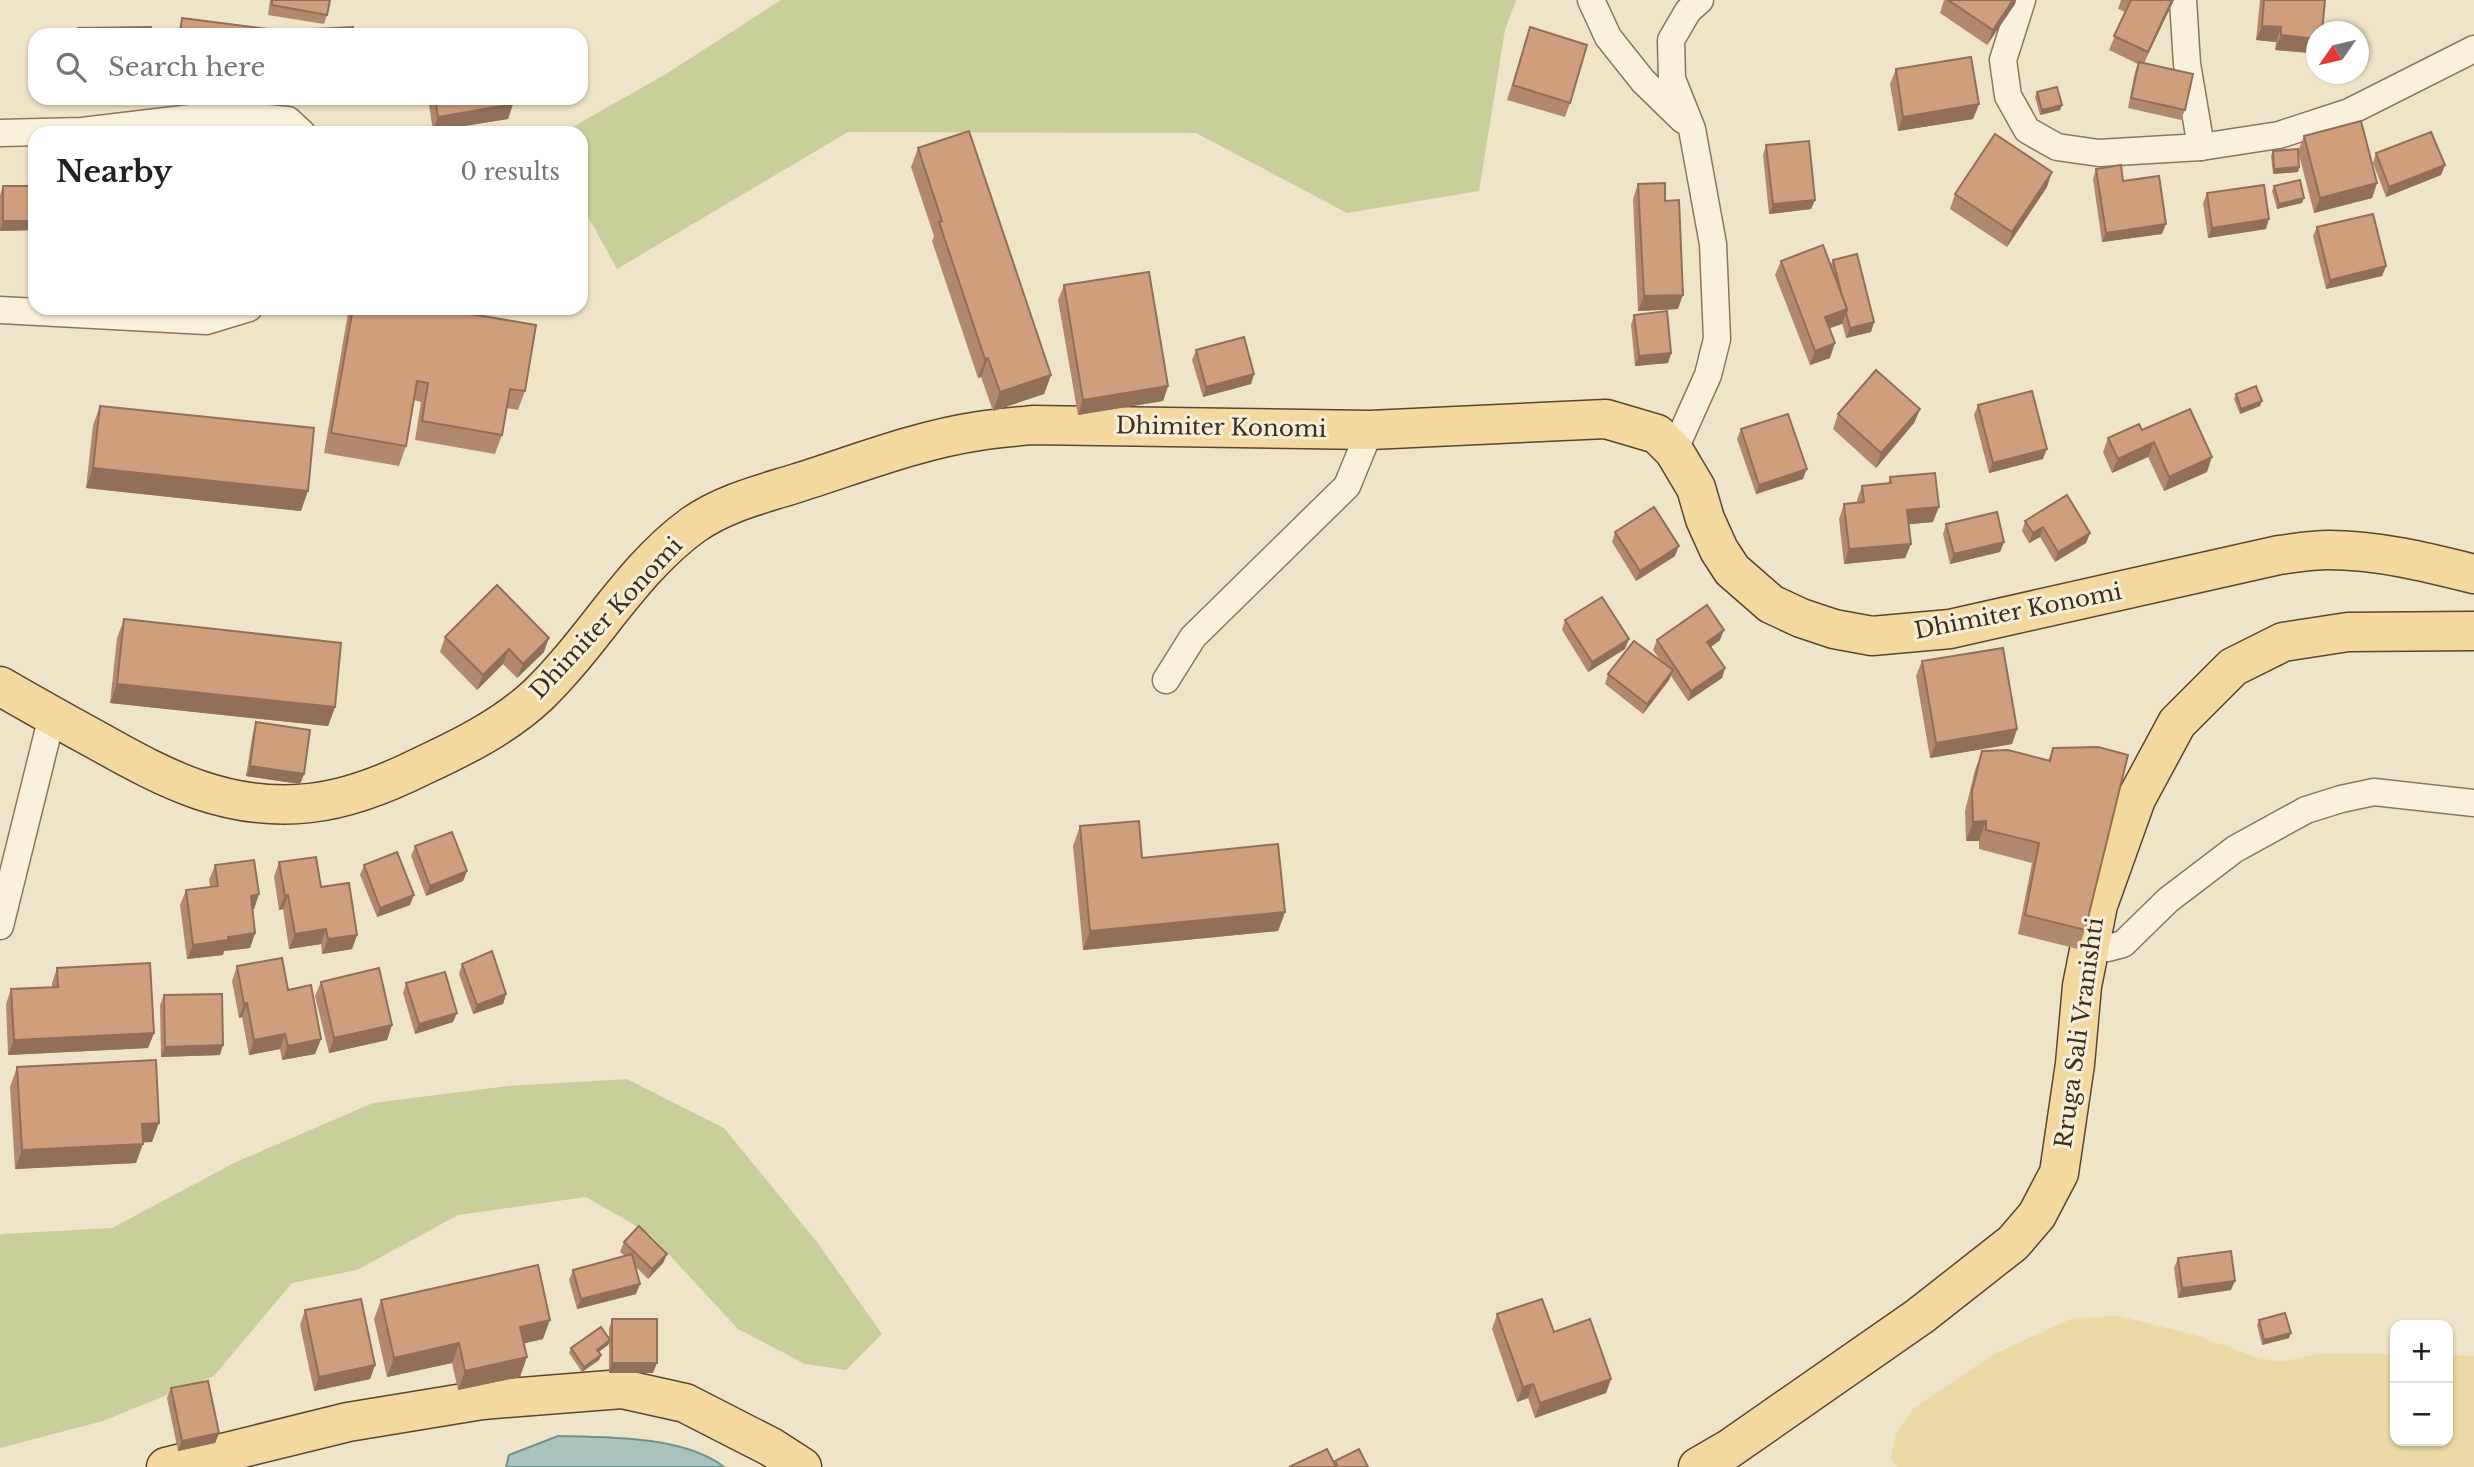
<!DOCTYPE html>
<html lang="en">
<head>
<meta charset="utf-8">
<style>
	:root { --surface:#fff; --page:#f6f6f6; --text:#202124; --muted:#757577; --line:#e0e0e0 }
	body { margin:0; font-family:"Libre Baskerville",serif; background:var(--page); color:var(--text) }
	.controls { position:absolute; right:21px; bottom:21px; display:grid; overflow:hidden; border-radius:14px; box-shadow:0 2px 5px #0004 }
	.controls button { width:63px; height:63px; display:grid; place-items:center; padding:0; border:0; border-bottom:2px solid var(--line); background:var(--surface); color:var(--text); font:35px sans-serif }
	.compass { position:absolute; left:2306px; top:21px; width:63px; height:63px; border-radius:50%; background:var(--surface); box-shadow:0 2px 5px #0004; rotate:236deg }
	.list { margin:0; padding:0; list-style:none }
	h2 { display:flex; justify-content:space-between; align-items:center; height:91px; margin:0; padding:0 28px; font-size:30px }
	h2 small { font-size:23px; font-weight:400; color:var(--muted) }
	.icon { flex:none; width:38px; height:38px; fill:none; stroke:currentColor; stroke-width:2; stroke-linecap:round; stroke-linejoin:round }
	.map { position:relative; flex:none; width:2474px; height:1467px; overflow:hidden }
	.search { position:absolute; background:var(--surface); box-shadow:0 2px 5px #0004; left:28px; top:28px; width:560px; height:77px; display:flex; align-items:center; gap:18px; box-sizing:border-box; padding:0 24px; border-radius:21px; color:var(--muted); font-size:26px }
	.panel { position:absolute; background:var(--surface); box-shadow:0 2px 5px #0004; left:28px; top:126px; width:560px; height:189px; border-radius:21px }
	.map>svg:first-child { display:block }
	.green { fill:#c9cf9b }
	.sand { fill:#ecd9a5 }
	.water { fill:#a9c4bc; stroke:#6f938a; stroke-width:2 }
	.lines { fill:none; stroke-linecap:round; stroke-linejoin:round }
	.minor-casing { stroke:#8d765c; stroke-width:29 }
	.primary-casing { stroke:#5b4430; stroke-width:41 }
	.minor { stroke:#faf1dc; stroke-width:26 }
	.primary { stroke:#f3d9a0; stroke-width:38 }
	.wall { fill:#b2896c }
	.shaded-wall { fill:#916f58 }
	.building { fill:#cf9f7d; stroke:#916f58; stroke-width:2 }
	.labels { text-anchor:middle; stroke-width:6; stroke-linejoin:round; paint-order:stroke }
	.street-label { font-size:23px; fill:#3d2e20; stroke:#f7eed8 }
</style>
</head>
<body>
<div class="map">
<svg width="2474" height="1467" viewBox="0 0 2474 1467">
	<rect width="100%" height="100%" fill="#f0e4c8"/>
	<g class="green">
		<polygon points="781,0 1516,0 1505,30 1479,191 1347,213 1196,133 848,132 617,269 581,204 581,133 562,133 666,74"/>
		<polygon points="627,1079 724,1128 817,1242 882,1334 846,1370 805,1364 738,1329 650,1234 586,1197 458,1215 357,1270 292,1283 214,1376 103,1421 0,1448 0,1235 2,1234 112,1228 236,1162 373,1103 508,1086"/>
	</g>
	<polygon class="sand" points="2119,1316 2195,1335 2256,1357 2280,1362 2320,1354 2395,1354 2395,1441 2448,1441 2448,1355 2474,1356 2474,1467 1897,1467 1891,1459 1896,1433 1914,1408 1992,1355 2073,1318"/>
	<path class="water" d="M558,1436c49,1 126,0 166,31h-218l3,-12z"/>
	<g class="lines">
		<g class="minor-casing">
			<g id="minor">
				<polyline points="1591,0 1608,37 1643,81 1683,120"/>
				<polyline points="2022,0 2003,60 2008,96 2027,130 2057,147 2099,153 2201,147 2279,135 2349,112 2474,49"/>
				<polyline points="2183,0 2187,64 2201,147"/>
				<polyline points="0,133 82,131 225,114 288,120 302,133"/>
				<polyline points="0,310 206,321 249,308"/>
				<polyline points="1674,451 1708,375 1717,339 1713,244 1692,129 1672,79 1671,40 1688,11 1700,0"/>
				<polyline points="1166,680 1193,637 1347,486 1370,430"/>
				<polyline points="0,926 52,716"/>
				<polyline points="2090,946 2108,948 2123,944 2168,900 2235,849 2306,810 2341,799 2374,792 2474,803"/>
			</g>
		</g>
		<g class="primary-casing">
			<g id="primary">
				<path d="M0,686c33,19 65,37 98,55 69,39 131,71 212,62 38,-4 78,-20 112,-37 41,-19 83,-40 116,-71 55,-53 93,-125 155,-170 31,-22 69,-31 104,-42 60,-19 121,-43 182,-52 18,-3 36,-4 53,-6l338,5 236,-11 51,15 17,17 22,37 9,31 14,31 13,20 39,34 30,14 33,11 38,7 78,-7 329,-74c16,-2 33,-5 49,-5 50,0 98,12 146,24"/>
				<polyline points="166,1467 348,1422 482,1400 622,1389 685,1403 771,1447 802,1467"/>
				<polyline points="1698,1467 1729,1449 1920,1316 2013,1243 2037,1215 2059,1173 2075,1064 2082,986 2098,905 2136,799 2177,723 2233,667 2283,642 2348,632 2474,631"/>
			</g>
		</g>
		<use href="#minor" class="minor"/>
		<use href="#primary" class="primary"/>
	</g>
	<g class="wall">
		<polygon points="270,0 330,0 327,15 324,24 268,15"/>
		<polygon points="1944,0 2016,0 2015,4 1987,45 1940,13"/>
		<polygon points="2121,0 2174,0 2144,63 2185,110 2181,120 2128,108 2135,72 2138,64 2109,50 2125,12 2118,9"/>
		<polygon points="2260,0 2325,0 2316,54 2275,50 2276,42 2256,40"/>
		<polygon points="182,18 267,35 177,35"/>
		<polygon points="1530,27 1570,103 1565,117 1507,100"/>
		<polygon points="1896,69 1979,104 1973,119 1898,131 1890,84"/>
		<polygon points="2037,92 2062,105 2060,110 2040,115 2035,97"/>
		<polygon points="428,98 512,98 513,104 508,119 433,131"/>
		<polygon points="2304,136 2377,183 2372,198 2314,213 2298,151"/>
		<polygon points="1766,145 1815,200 1811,209 1769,214 1763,155"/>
		<polygon points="918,148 1051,375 1044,394 993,411 981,377 978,378 932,241 934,236 911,167"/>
		<polygon points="2273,151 2299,167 2298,172 2273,174 2271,156"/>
		<polygon points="2376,153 2445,165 2441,175 2386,197 2373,163"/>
		<polygon points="2096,169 2123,181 2162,234 2102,242 2093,179"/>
		<polygon points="1638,184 1665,201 1678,309 1638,311 1633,199"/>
		<polygon points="3,186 35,186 35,230 0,231 0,195"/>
		<polygon points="2274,186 2302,203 2277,209 2272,191"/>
		<polygon points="2047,187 2007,247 1950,209 1955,194"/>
		<polygon points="2207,193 2266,229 2208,238 2203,203"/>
		<polygon points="2317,227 2386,266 2382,276 2326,289 2313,236"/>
		<polygon points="1833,260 1874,322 1871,332 1846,338 1842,323 1829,328 1830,358 1810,365 1775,275 1781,261 1830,266"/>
		<polygon points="1064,285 1168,386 1163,401 1078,415 1058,300"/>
		<polygon points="350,308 435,308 525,391 518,410 506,408 502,435 495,454 415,440 421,402 414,400 406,446 399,466 324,453 348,313"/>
		<polygon points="1634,315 1671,353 1668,363 1635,366 1631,325"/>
		<polygon points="1196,350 1254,374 1251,384 1203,397 1192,360"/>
		<polygon points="2236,394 2260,406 2240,414 2234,399"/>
		<polygon points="1978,405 2043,459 1989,473 1974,415"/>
		<polygon points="100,406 301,511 86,488 93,425"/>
		<polygon points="1920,409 1914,423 1876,468 1833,429 1838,414"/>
		<polygon points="1741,429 1803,479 1756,494 1737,439"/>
		<polygon points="2142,430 2207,472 2164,491 2148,457 2112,473 2103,452 2108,438"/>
		<polygon points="1890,477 1933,522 1909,524 1911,544 1905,558 1844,564 1839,519 1844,504 1857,503 1857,500 1862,486 1888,484"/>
		<polygon points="2025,521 2090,533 2086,543 2055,562 2040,537 2029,543 2022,531"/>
		<polygon points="1946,524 2004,542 2000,552 1950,564 1943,534"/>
		<polygon points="1615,532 1675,556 1636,581 1612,542"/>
		<polygon points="124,619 335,707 328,726 110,703 117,638"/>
		<polygon points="1565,620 1625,649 1588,672 1562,630"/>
		<polygon points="445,637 544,652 517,678 503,664 477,690 440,652"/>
		<polygon points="1657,640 1720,640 1711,647 1725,668 1722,678 1688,701 1671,676 1669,680 1643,714 1605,684 1608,674 1661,661 1653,650"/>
		<polygon points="1922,661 2017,729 2012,744 1930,758 1916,676"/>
		<polygon points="256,722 304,774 300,784 246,776 253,732"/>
		<polygon points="2053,748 2085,930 2078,949 2018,934 2032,863 1979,849 1979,841 1966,841 1965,811 1975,770 1982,751 2048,761"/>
		<polygon points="1080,826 1142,858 1285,912 1278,931 1083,950 1073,846"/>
		<polygon points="415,846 467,871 463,881 426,896 411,856"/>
		<polygon points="279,862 321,887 357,935 352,949 322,954 321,944 289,949 283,909 279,910 274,877"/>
		<polygon points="215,865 259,894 254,909 252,909 255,933 250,948 224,951 223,955 187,959 180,905 186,890 210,887 209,880"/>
		<polygon points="364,865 410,905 377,917 360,875"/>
		<polygon points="462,964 506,994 503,1004 473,1014 459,974"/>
		<polygon points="237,966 288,990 321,1039 315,1054 282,1060 280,1049 249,1055 242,1017 239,1018 232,981"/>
		<polygon points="57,968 154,1033 148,1048 8,1055 6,1004 11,989 52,987 52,983"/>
		<polygon points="321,982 392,1025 387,1040 329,1053 315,996"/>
		<polygon points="406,983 457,1013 453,1022 415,1034 403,993"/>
		<polygon points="164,995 220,1055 161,1057 160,1005"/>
		<polygon points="17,1067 152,1142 143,1142 136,1163 15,1169 10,1087"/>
		<polygon points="624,1242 667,1254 663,1263 648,1279 636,1267 636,1294 577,1309 569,1280 573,1270 625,1256 620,1252"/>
		<polygon points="2178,1258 2231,1290 2178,1298 2174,1268"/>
		<polygon points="381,1300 543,1339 524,1343 520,1377 458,1390 452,1363 387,1377 374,1319"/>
		<polygon points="305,1310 375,1365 370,1379 314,1391 300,1325"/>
		<polygon points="1497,1314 1554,1332 1611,1379 1606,1393 1535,1418 1528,1398 1517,1402 1492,1329"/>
		<polygon points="612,1319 653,1373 609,1373 609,1344 598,1352 601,1355 599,1360 582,1372 569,1353 571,1348 609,1337 609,1329"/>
		<polygon points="2259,1320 2289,1338 2262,1345 2257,1325"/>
		<polygon points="171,1388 219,1433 215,1443 178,1451 167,1398"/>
	</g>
	<g class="shaded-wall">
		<polygon points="2013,0 2016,0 2015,4 1987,45 1993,30"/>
		<polygon points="2172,0 2174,0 2142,66 2148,52"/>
		<polygon points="2262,26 2281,27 2276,42 2256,40"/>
		<polygon points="2281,35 2316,39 2316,53 2275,50"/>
		<polygon points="513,104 508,119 433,131 438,117"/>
		<polygon points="1979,104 1973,119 1898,131 1903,117"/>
		<polygon points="2062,105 2060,110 2040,115 2042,110"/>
		<polygon points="2445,165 2441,175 2386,197 2389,187"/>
		<polygon points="2299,167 2298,172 2273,174 2274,169"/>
		<polygon points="2052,172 2047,187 2007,247 2012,232"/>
		<polygon points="2377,183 2372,198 2314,213 2320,198"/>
		<polygon points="2304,198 2302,203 2277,209 2279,204"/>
		<polygon points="1815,200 1811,209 1769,214 1773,204"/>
		<polygon points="2269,219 2266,229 2208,238 2212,228"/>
		<polygon points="3,221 35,221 35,230 0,231"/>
		<polygon points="2166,224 2162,234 2102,242 2106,233"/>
		<polygon points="2386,266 2382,276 2326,289 2330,280"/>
		<polygon points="1683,295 1678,309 1638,311 1644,296"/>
		<polygon points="1847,309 1842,324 1819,332 1825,317"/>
		<polygon points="1874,322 1871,332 1846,338 1850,328"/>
		<polygon points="1835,343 1830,358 1810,365 1815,351"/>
		<polygon points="1671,353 1668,363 1635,366 1639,356"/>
		<polygon points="988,358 981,377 978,378 985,359"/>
		<polygon points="1254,374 1251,384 1203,397 1206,387"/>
		<polygon points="1051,375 1044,394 993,411 1000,392"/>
		<polygon points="1168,386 1163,401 1078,415 1083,400"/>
		<polygon points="2262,401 2260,406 2240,414 2241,409"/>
		<polygon points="1920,409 1914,423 1876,468 1881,453"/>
		<polygon points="2154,442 2148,457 2112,473 2118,459"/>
		<polygon points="2047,449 2043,459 1989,473 1993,463"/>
		<polygon points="2212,457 2207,472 2164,491 2169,477"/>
		<polygon points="93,468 308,491 301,511 86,488"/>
		<polygon points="1807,469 1803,479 1756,494 1759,485"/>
		<polygon points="1939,507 1933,522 1902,525 1907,510"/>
		<polygon points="2043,527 2040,537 2029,543 2033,533"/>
		<polygon points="2090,533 2086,543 2055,562 2058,552"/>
		<polygon points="2004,542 2000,552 1950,564 1954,554"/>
		<polygon points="1911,544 1905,558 1844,564 1849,549"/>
		<polygon points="1679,546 1675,556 1636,581 1640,571"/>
		<polygon points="1724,630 1720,640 1704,652 1707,642"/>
		<polygon points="549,638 544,652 517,678 523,664"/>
		<polygon points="1629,639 1625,649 1588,672 1592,662"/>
		<polygon points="509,649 503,664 477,690 483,675"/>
		<polygon points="1725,668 1722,678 1688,701 1691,691"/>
		<polygon points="1673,670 1669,680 1643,714 1647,704"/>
		<polygon points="117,684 335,707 328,726 110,703"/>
		<polygon points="2017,729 2012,744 1930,758 1936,743"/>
		<polygon points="250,766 304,774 300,784 246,776"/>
		<polygon points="1986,821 1979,841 1966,841 1973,822"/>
		<polygon points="467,871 463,881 426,896 430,886"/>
		<polygon points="259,894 254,909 245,910 251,896"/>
		<polygon points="288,895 283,909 279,910 285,896"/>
		<polygon points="414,895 410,905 377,917 380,908"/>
		<polygon points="1285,912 1278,931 1083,950 1090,931"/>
		<polygon points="326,929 321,944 289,949 295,934"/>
		<polygon points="255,933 250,948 224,951 223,955 187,959 193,945 228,937"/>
		<polygon points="357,935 352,949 322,954 328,939"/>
		<polygon points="506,994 503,1004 473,1014 477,1005"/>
		<polygon points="247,1003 242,1017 239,1018 244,1004"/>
		<polygon points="457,1013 453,1022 415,1034 419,1024"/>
		<polygon points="392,1025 387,1040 329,1053 334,1038"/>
		<polygon points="154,1033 148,1048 8,1055 14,1040"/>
		<polygon points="285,1034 280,1049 249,1055 254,1040"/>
		<polygon points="321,1039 315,1054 282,1060 288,1046"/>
		<polygon points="223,1045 220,1055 161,1057 165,1047"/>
		<polygon points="159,1123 152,1142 135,1143 142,1124"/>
		<polygon points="143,1144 136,1163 15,1169 22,1150"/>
		<polygon points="667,1254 663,1263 648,1279 652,1269"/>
		<polygon points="2235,1281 2231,1290 2178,1298 2182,1288"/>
		<polygon points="640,1284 636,1294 577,1309 581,1299"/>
		<polygon points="550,1320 543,1339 513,1346 520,1327"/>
		<polygon points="2291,1333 2289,1338 2262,1345 2264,1340"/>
		<polygon points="610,1340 608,1345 595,1355 597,1350"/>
		<polygon points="459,1343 452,1363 387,1377 394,1358"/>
		<polygon points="601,1355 599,1360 582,1372 584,1367"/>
		<polygon points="527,1357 520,1377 458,1390 465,1371"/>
		<polygon points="612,1363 657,1363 653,1373 609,1373"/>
		<polygon points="375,1365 370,1379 314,1391 319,1377"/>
		<polygon points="1611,1379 1606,1393 1535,1418 1540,1403"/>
		<polygon points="1533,1384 1528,1398 1517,1402 1523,1387"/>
		<polygon points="219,1433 215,1443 178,1451 182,1441"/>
	</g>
	<g class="building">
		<polygon points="272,0 330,0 327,15 272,5"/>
		<polygon points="1948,0 2013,0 1993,30"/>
		<polygon points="2131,0 2172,0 2148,52 2114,36"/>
		<polygon points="2264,0 2325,0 2322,32 2316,32 2316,39 2281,35 2281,27 2262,26"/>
		<polygon points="182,18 267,29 267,35 180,35"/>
		<polygon points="151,27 151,35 78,35 78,28"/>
		<polygon points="353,27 353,35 273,35 273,31"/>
		<polygon points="1530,27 1587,45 1570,103 1513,85"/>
		<polygon points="1971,57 1979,104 1903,117 1896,69"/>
		<polygon points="2139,62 2193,74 2185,110 2131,98"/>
		<polygon points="2057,87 2062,105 2042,110 2037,92"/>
		<polygon points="435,98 512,98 513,104 438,117"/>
		<polygon points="2361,121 2377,183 2320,198 2304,136"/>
		<polygon points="969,131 1051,375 1000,392 988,358 985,359 939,222 942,221 918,148"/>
		<polygon points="2431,132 2445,165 2389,187 2376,153"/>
		<polygon points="1995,134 2052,172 2012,232 1955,194"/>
		<polygon points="1809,141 1815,200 1773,204 1766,145"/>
		<polygon points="2298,149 2299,167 2274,169 2273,151"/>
		<polygon points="2121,165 2123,181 2159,176 2166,224 2106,233 2096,169"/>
		<polygon points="2300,180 2304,198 2279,204 2274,186"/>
		<polygon points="1665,183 1665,201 1679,200 1683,295 1644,296 1638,184"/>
		<polygon points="2264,185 2269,219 2212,228 2207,193"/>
		<rect x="3" y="186" width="32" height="35"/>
		<polygon points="2373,214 2386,266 2330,280 2317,227"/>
		<polygon points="1823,245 1847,309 1825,317 1835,343 1815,351 1781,261"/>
		<polygon points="1857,254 1874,322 1850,328 1846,313 1847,309 1841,292 1833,260"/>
		<polygon points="1149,272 1168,386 1083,400 1064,285"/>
		<polygon points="353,308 435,308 536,325 525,391 510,389 502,435 422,421 428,383 417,381 406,446 331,433"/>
		<polygon points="1667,311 1671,353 1639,356 1634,315"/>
		<polygon points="1244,337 1254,374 1206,387 1196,350"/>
		<polygon points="1876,370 1920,409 1881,453 1838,414"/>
		<polygon points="2256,386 2262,401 2241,409 2236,394"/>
		<polygon points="2032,391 2047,449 1993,463 1978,405"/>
		<polygon points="100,406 314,428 308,491 93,468"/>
		<polygon points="2190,409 2212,457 2169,477 2154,442 2118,459 2108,438 2139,424 2142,430"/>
		<polygon points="1788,414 1807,469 1759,485 1741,429"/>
		<polygon points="1935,473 1939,507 1907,510 1911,544 1849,549 1844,504 1864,502 1862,486 1891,483 1890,477"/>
		<polygon points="2067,495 2090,533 2058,552 2043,527 2033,533 2025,521"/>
		<polygon points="1654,507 1679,546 1640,571 1615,532"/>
		<polygon points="1997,512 2004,542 1954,554 1946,524"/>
		<polygon points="497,585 549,638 523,664 509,649 483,675 445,637"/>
		<polygon points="1602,597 1629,639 1592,662 1565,620"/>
		<polygon points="1707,605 1724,630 1707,642 1725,668 1691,691 1657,640"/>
		<polygon points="124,619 341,643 335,707 117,684"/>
		<polygon points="1634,641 1673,670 1647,704 1608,674"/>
		<polygon points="2003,648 2017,729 1936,743 1922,661"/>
		<polygon points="256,722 310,730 304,774 250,766"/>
		<polygon points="2098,747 2128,755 2085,930 2025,915 2039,843 1986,830 1986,821 1973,822 1972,791 1982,751 2008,750 2050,761 2053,748"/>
		<polygon points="1139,821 1142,858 1278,844 1285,912 1090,931 1080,826"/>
		<polygon points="452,832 467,871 430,886 415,846"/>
		<polygon points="397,852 414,895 380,908 364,865"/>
		<polygon points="316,857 321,887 349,883 357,935 328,939 326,929 295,934 288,895 285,896 279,862"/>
		<polygon points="254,860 259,894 251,896 255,933 228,937 228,940 193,945 186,890 218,886 215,865"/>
		<polygon points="492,951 506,994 477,1005 462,964"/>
		<polygon points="282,958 288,990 311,985 321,1039 288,1046 285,1034 254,1040 247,1003 244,1004 237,966"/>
		<polygon points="150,963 154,1033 14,1040 11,989 58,987 57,968"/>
		<polygon points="379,968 392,1025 334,1038 321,982"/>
		<polygon points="445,972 457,1013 419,1024 406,983"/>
		<polygon points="222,994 223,1045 165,1047 164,995"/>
		<polygon points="156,1060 159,1123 142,1124 143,1144 22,1150 17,1067"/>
		<polygon points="639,1226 667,1254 652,1269 624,1242"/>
		<polygon points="2231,1251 2235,1281 2182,1288 2178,1258"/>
		<polygon points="632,1254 640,1284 581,1299 573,1270"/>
		<polygon points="538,1265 550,1320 520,1327 527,1357 465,1371 459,1343 394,1358 381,1300"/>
		<polygon points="361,1299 375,1365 319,1377 305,1310"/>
		<polygon points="1542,1299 1554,1332 1590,1319 1611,1379 1540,1403 1533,1384 1523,1387 1497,1314"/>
		<polygon points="2285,1313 2291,1333 2264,1340 2259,1320"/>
		<rect x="612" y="1319" width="45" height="44"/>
		<polygon points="601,1327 610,1340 597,1350 601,1355 584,1367 571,1348"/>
		<polygon points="208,1381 219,1433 182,1441 171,1388"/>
		<polygon points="1327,1449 1336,1467 1289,1467"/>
		<polygon points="1359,1449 1368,1467 1338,1467 1335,1461"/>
	</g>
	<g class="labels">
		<g class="street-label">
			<text transform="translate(1221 427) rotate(1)" y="8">Dhimiter Konomi</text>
			<text transform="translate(2018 611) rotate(-11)" y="8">Dhimiter Konomi</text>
			<text transform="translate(606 618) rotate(-47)" y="8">Dhimiter Konomi</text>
			<text transform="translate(2079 1033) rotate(-82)" y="8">Rruga Sali Vranishti</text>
		</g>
	</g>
</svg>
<div class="controls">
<button>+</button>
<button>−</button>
</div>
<svg class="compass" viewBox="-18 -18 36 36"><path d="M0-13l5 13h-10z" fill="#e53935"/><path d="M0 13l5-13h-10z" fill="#757577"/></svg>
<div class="search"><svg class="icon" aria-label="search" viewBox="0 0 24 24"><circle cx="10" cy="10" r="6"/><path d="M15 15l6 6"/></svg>Search here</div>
<section class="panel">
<h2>Nearby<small>0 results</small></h2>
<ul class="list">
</ul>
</section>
</div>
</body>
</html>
